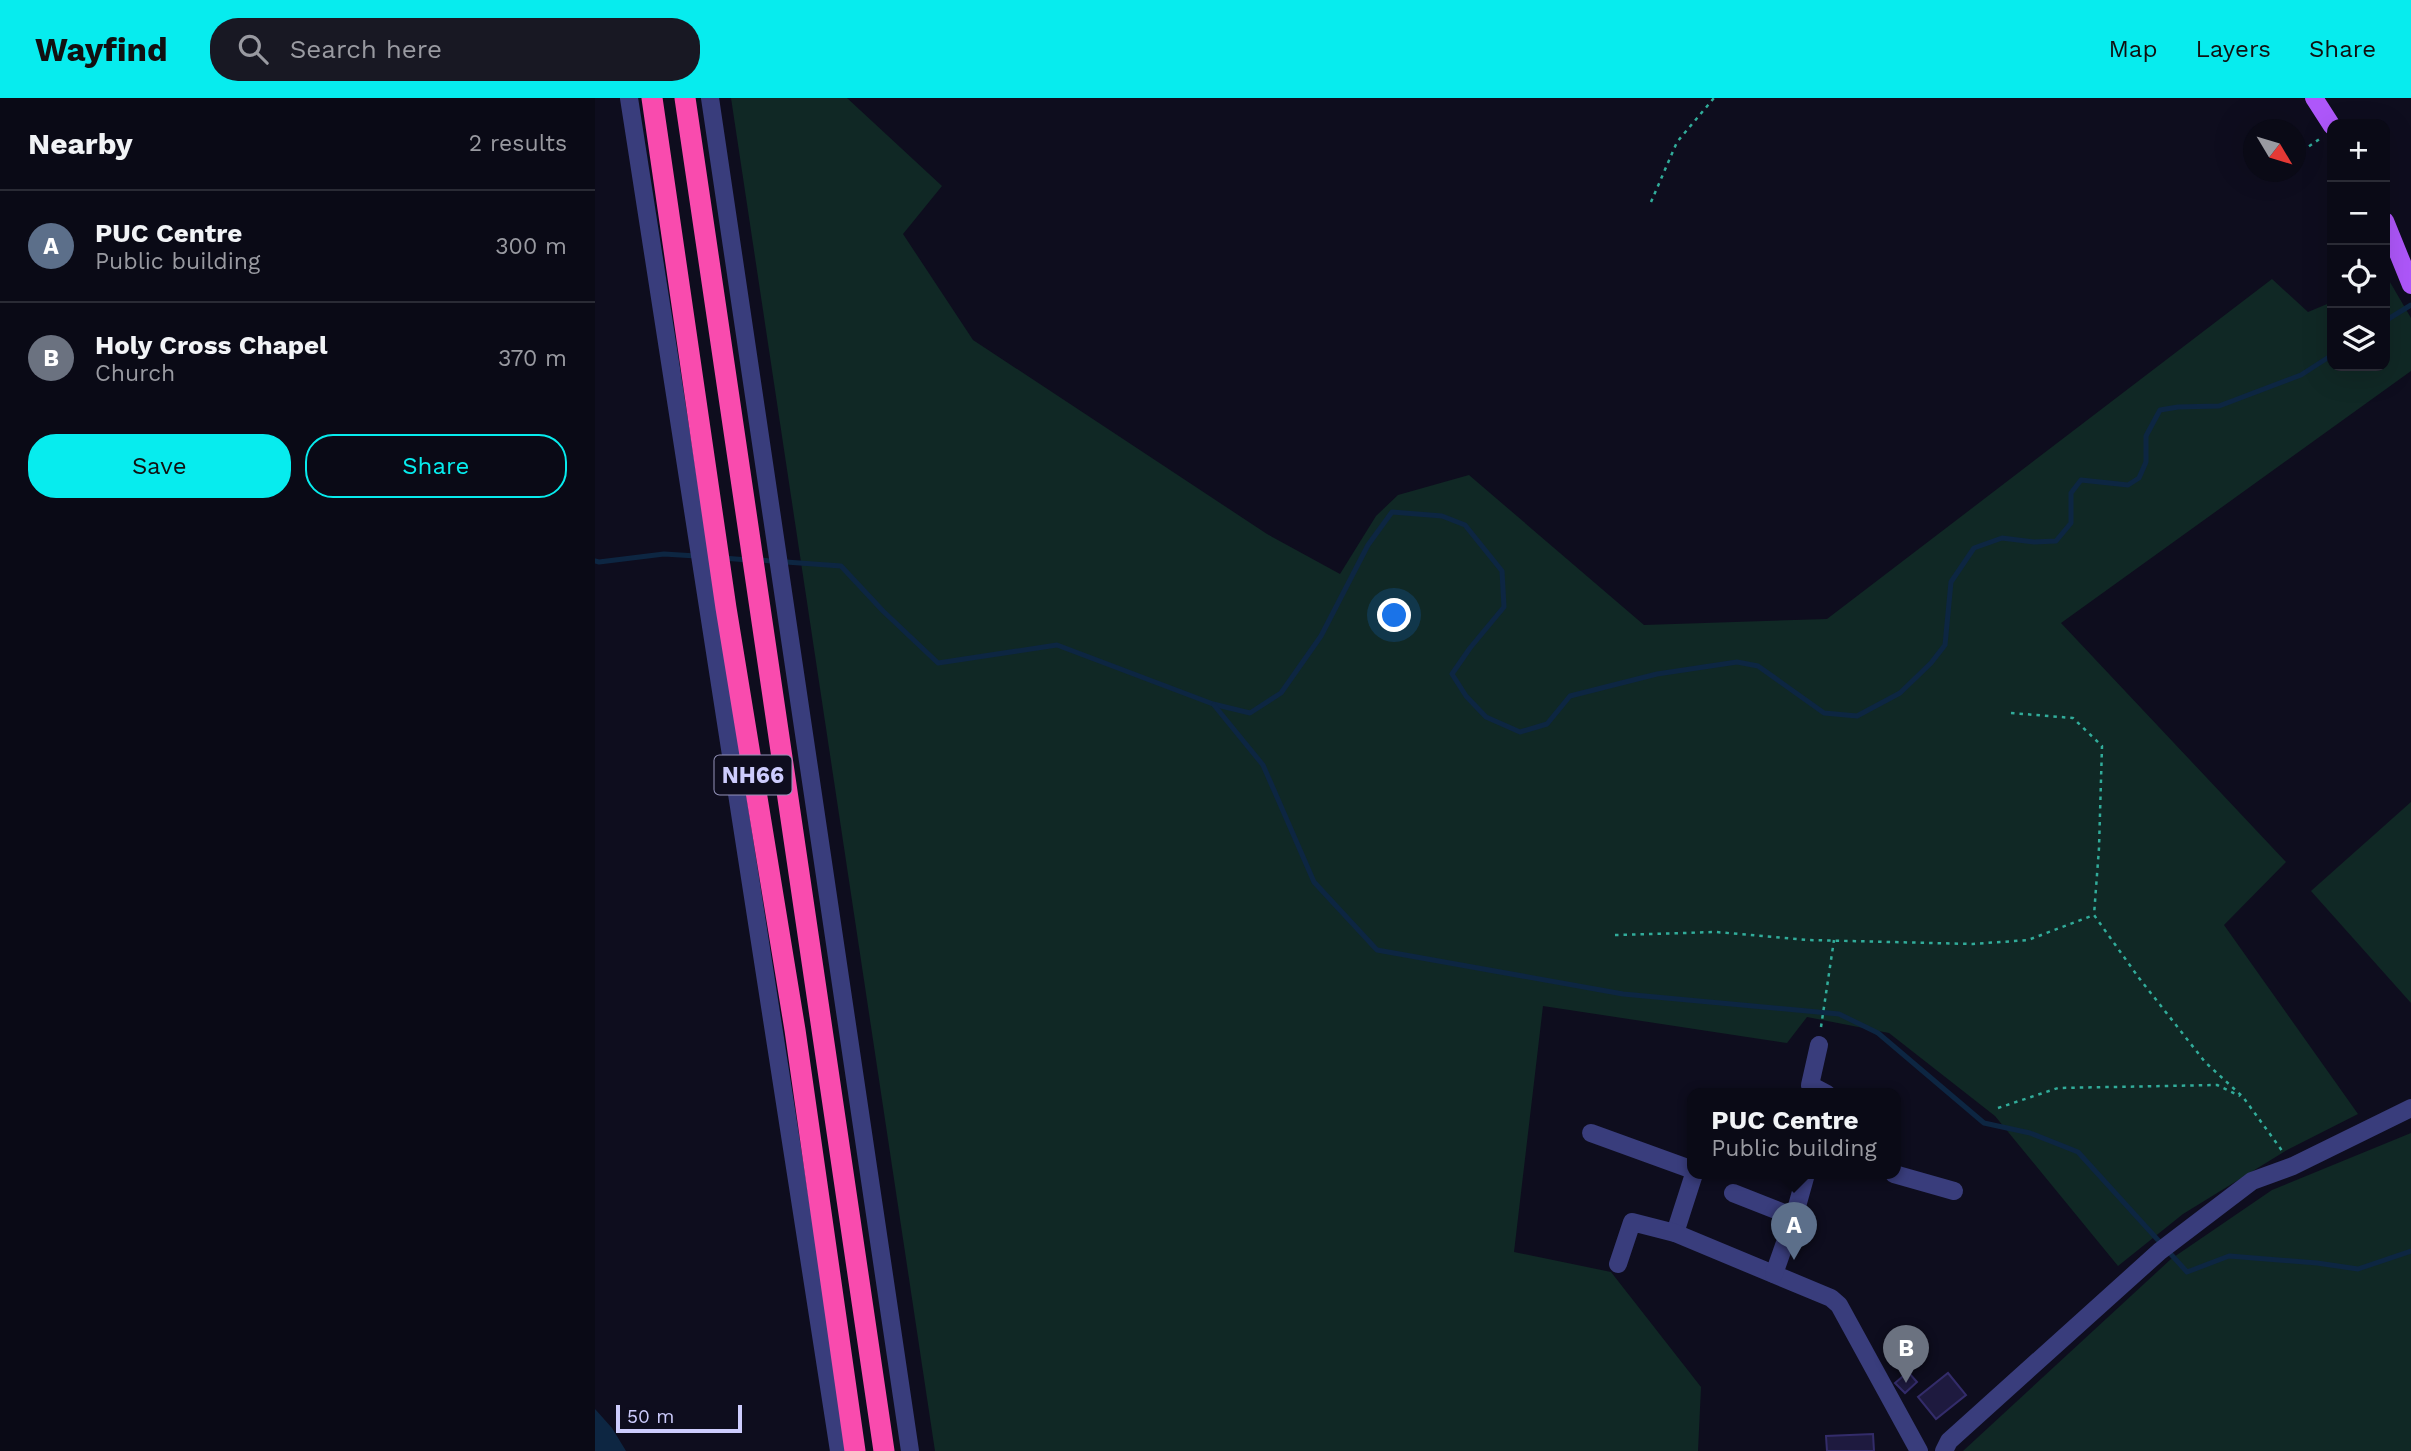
<!DOCTYPE html>
<html lang="en">
<head>
<meta charset="utf-8">
<style>
	:root { --surface:#0a0a16; --page:#181823; --text:#f1f3f6; --muted:#999aa1; --line:#2a2b35; --accent:#07ecee }
	body { margin:0; font-family:"Work Sans",sans-serif; background:var(--page); color:var(--text) }
	.controls { position:absolute; right:21px; top:21px; display:grid; overflow:hidden; border-radius:14px; box-shadow:0 7px 28px #0002 }
	.controls button { width:63px; height:63px; display:grid; place-items:center; padding:0; border:0; border-bottom:2px solid var(--line); background:var(--surface); color:var(--text); font:35px sans-serif }
	.compass { position:absolute; left:1648px; top:21px; width:63px; height:63px; border-radius:50%; background:var(--surface); box-shadow:0 7px 28px #0002; rotate:128deg }
	.scale { position:absolute; left:21px; bottom:18px; width:126px; box-sizing:border-box; padding-left:7px; border:4px solid #cdccfd; border-top:0; font-size:19px; line-height:24px; white-space:nowrap; color:#cdccfd; -webkit-text-stroke:5px #0e0d1e; paint-order:stroke }
	.you { position:absolute; left:800px; top:518px; width:24px; height:24px; margin:-18px; border:5px solid #fff; border-radius:50%; background:#1a73e8; box-shadow:0 0 0 10px #1a73e833 }
	.badge { display:grid; place-items:center; width:46px; height:46px; border-radius:50%; background:var(--accent); color:#fff; font-size:23px; font-weight:700 }
	.pin { position:absolute; translate:-50% -58px; filter:drop-shadow(0 2px 4px #0008) }
	.pin::after { content:''; position:absolute; top:37px; width:24px; height:21px; background:inherit; clip-path:polygon(0 0,100% 0,50% 100%) }
	.popup { position:absolute; left:1092px; top:990px; width:214px; height:91px; box-sizing:border-box; display:grid; place-content:center; border-radius:14px; background:var(--surface); filter:drop-shadow(0 2px 5px #0005); font-size:23px; white-space:nowrap; color:var(--muted) }
	.popup b { font-size:26px; color:var(--text) }
	.popup::after { content:''; position:absolute; left:50%; top:100%; margin-left:-14px; border:14px solid transparent; border-top-color:var(--surface) }
	.list { margin:0; padding:0; list-style:none }
	h2 { display:flex; justify-content:space-between; align-items:center; height:91px; margin:0; padding:0 28px; font-size:30px }
	h2 small { font-size:23px; font-weight:400; color:var(--muted) }
	.list li { display:grid; grid-template-columns:46px 1fr auto; gap:21px; align-items:center; box-sizing:border-box; height:112px; padding:0 28px; border-top:2px solid var(--line) }
	.list b { display:block; font-size:26px; white-space:nowrap }
	.list p { margin:0; font-size:23px; white-space:nowrap; color:var(--muted) }
	.list em { font-size:23px; font-style:normal; color:var(--muted) }
	.actions { display:flex; gap:14px; padding:21px 28px }
	.actions a { flex:1; padding:16px 0; border:2px solid var(--accent); border-radius:28px; text-align:center; font-size:24px; color:var(--accent) }
	.actions .main { background:var(--accent); color:#111 }
	.icon { flex:none; width:38px; height:38px; fill:none; stroke:currentColor; stroke-width:2; stroke-linecap:round; stroke-linejoin:round }
	.map { position:relative; flex:none; width:1816px; height:1353px; overflow:hidden }
	header { display:flex; align-items:center; gap:42px; box-sizing:border-box; height:98px; padding:0 35px; background:var(--accent); color:#111 }
	header strong { font-size:33px }
	nav { display:flex; gap:38px; margin-inline-start:auto; font-size:24px }
	.search { width:490px; height:63px; background:var(--page); display:flex; align-items:center; gap:18px; box-sizing:border-box; padding:0 24px; border-radius:28px; color:var(--muted); font-size:26px }
	main { display:flex }
	aside { flex:1; background:var(--surface) }
	.map>svg:first-child { display:block }
	.green { fill:#102825 }
	.water { fill:#0d2642 }
	.lines { fill:none; stroke-linecap:round; stroke-linejoin:round }
	.stream { stroke:#0d2642; stroke-width:5 }
	.building { fill:#1e1a3f; stroke:#332c6a; stroke-width:2 }
	.path { stroke:#31ac9a; stroke-width:2.5; stroke-dasharray:3.5 5; stroke-linecap:butt }
	.minor { stroke:#393d7c; stroke-width:18 }
	.major { stroke:#ae57fa; stroke-width:18 }
	.highway { stroke:#f94bae; stroke-width:21 }
	.labels { text-anchor:middle; stroke-width:6; stroke-linejoin:round; paint-order:stroke }
	.shield { fill:#0e0d1e; stroke:#9493ba; stroke-width:2 }
	.shield-label { font-size:23px; font-weight:bold; fill:#cdccfd }
</style>
</head>
<body>
<header>
<strong>Wayfind</strong>
<div class="search"><svg class="icon" aria-label="search" viewBox="0 0 24 24"><circle cx="10" cy="10" r="6"/><path d="M15 15l6 6"/></svg>Search here</div>
<nav><a>Map</a><a>Layers</a><a>Share</a></nav>
</header>
<main>
<aside>
<h2>Nearby<small>2 results</small></h2>
<ul class="list">
<li><span class="badge" style="background:#5c6f8a">A</span><div><b>PUC Centre</b><p>Public building</p></div><em>300 m</em></li>
<li><span class="badge" style="background:#6b7280">B</span><div><b>Holy Cross Chapel</b><p>Church</p></div><em>370 m</em></li>
</ul>
<div class="actions"><a class="main">Save</a><a>Share</a></div>
</aside>
<div class="map">
<svg width="1816" height="1353" viewBox="0 0 1816 1353">
	<rect width="100%" height="100%" fill="#0e0d1e"/>
	<g class="green">
		<polygon points="136,0 252,0 347,88 308,136 378,242 672,436 745,476 781,418 803,397 874,377 1049,527 1232,521 1677,181 1713,214 1737,204 1737,268 1790,268 1790,180 1792,179 1816,220 1816,273 1466,525 1691,764 1629,827 1763,1016 1692,1052 1588,1116 1523,1168 1400,1018 1294,935 1212,919 1192,945 948,908 919,1154 1016,1174 1106,1289 1103,1353 340,1353"/>
		<polygon points="1816,704 1816,905 1716,793"/>
		<polygon points="1816,1035 1816,1353 1368,1353 1576,1161 1677,1092"/>
	</g>
	<polygon class="water" points="0,1311 17,1330 31,1353 0,1353"/>
	<g class="lines">
		<g class="stream">
			<polyline points="1790,223 1816,207"/>
			<polyline points="128,460 153,462"/>
			<polyline points="163,462 246,468 288,513 343,565 462,547 618,606 655,615 686,595 726,538 773,447 797,414 847,418 870,427 907,473 909,509 875,550 857,576 871,598 891,619 925,634 952,626 975,598 1062,576 1142,564 1163,568 1229,615 1262,618 1305,595 1336,565 1350,547 1356,484 1379,450 1407,440 1439,444 1461,443 1476,425 1476,395 1486,382 1533,387 1544,380 1551,364 1551,338 1565,312 1583,309 1624,308 1706,277 1737,257"/>
			<polyline points="0,463 4,464 69,456 101,458"/>
			<polyline points="619,607 668,667 719,784 782,852 1028,896 1244,916 1283,935 1389,1025 1435,1035 1483,1054 1592,1174 1634,1158 1722,1165 1763,1171 1816,1153"/>
		</g>
	</g>
	<g class="building">
		<polygon points="1313,1274 1322,1284 1310,1295 1300,1285"/>
		<polygon points="1353,1275 1371,1297 1341,1321 1323,1299"/>
		<polygon points="1278,1336 1279,1353 1232,1353 1231,1338"/>
	</g>
	<g class="lines">
		<g class="path">
			<polyline points="1707,53 1726,40"/>
			<polyline points="1056,104 1082,44 1119,0"/>
			<polyline points="1416,615 1478,620 1507,648 1504,750 1499,817"/>
			<polyline points="1020,837 1121,834 1213,842 1378,846 1433,842 1499,817 1544,880 1610,964 1648,999 1688,1054"/>
			<polyline points="1226,929 1239,842"/>
			<polyline points="1403,1010 1463,990 1622,987 1645,998"/>
		</g>
		<g class="minor">
			<polyline points="34,0 244,1353"/>
			<polyline points="115,0 315,1353"/>
			<polyline points="1224,947 1215,987 1232,996"/>
			<polyline points="996,1035 1098,1072"/>
			<polyline points="1299,1076 1359,1093"/>
			<polyline points="1138,1095 1199,1119"/>
			<polyline points="1080,1135 1099,1076"/>
			<polyline points="1023,1166 1037,1124 1080,1135 1236,1200 1244,1207 1324,1353"/>
			<polyline points="1179,1176 1199,1119 1211,1076"/>
			<polyline points="1349,1353 1354,1343 1565,1153 1657,1083 1698,1068 1816,1010"/>
		</g>
		<g class="major">
			<polyline points="1719,0 1737,28"/>
			<polyline points="1790,123 1816,187"/>
		</g>
		<g class="highway">
			<polyline points="57,0 131,510 200,932 260,1353"/>
			<polyline points="90,0 289,1353"/>
		</g>
	</g>
	<g class="labels">
		<rect class="shield" x="119.5" y="657.5" width="77" height="39" rx="5"/>
		<g class="shield-label">
			<text x="158" y="685">NH66</text>
		</g>
	</g>
</svg>
<div class="controls">
<button>+</button>
<button>−</button>
<button><svg class="icon" aria-label="locate" viewBox="0 0 24 24"><circle cx="12" cy="12" r="6"/><path d="M12 2v4M12 18v4M2 12h4M18 12h4"/></svg></button>
<button><svg class="icon" aria-label="layers" viewBox="0 0 24 24"><path d="M12 4l9 5-9 5-9-5zM3 14l9 5 9-5"/></svg></button>
</div>
<svg class="compass" viewBox="-18 -18 36 36"><path d="M0-13l5 13h-10z" fill="#e53935"/><path d="M0 13l5-13h-10z" fill="#999aa1"/></svg>
<div class="scale">50 m</div>
<div class="you"></div>
<div class="pin badge" style="left:1199px;top:1162px;background:#5c6f8a">A</div>
<div class="popup"><b>PUC Centre</b>Public building</div>
<div class="pin badge" style="left:1311px;top:1285px;background:#6b7280">B</div>
</div>
</main>
</body>
</html>
